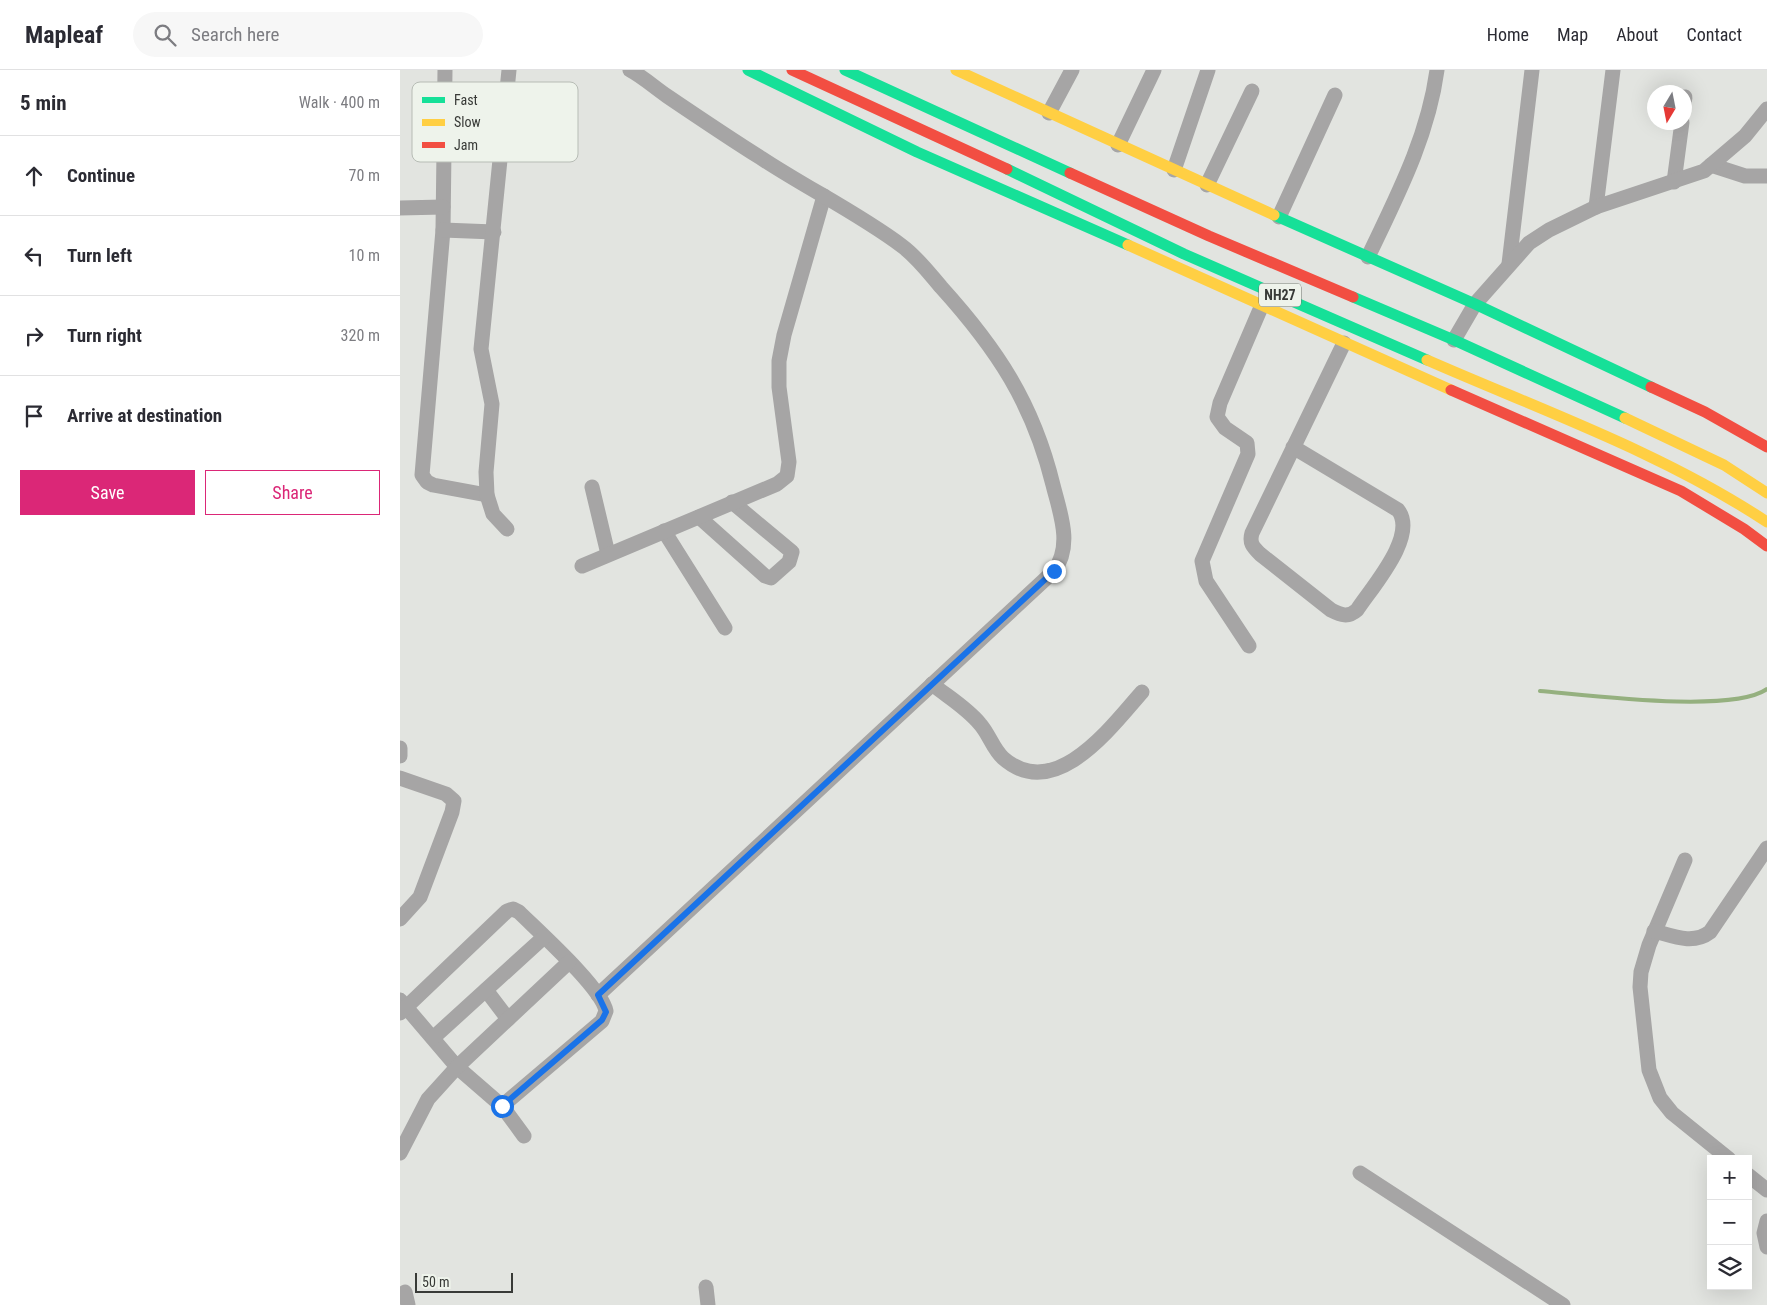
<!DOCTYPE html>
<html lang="en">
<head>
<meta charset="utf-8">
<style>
	:root { --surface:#fff; --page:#f7f7f7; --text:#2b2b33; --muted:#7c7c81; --line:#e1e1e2; --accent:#db2777 }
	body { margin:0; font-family:"Roboto Condensed",sans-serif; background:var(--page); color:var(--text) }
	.controls { position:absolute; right:15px; bottom:15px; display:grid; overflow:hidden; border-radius:0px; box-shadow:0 5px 20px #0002 }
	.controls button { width:45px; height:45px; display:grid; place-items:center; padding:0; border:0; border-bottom:1px solid var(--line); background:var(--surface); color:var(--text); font:25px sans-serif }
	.compass { position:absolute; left:1247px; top:15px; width:45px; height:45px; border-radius:50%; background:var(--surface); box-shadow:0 5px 20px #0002; rotate:190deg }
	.scale { position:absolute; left:15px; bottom:12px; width:98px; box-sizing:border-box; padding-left:5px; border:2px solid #383a37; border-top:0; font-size:14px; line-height:18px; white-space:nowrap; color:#383a37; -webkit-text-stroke:4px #eef3eb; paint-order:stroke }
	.stop { position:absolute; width:15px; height:15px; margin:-11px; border:4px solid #1a73e8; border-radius:50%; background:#fff }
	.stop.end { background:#1a73e8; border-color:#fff; box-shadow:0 1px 5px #0008 }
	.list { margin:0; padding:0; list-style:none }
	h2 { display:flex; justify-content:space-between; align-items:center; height:65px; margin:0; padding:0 20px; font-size:21px }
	h2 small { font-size:16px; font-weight:400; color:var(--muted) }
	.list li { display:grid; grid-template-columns:32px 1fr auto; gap:15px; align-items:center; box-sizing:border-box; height:80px; padding:0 20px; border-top:1px solid var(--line) }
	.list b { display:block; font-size:19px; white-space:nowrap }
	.list em { font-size:16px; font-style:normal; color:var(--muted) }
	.actions { display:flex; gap:10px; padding:15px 20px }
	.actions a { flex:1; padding:11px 0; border:1px solid var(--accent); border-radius:0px; text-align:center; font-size:18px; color:var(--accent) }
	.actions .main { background:var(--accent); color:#fff }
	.icon { flex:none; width:28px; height:28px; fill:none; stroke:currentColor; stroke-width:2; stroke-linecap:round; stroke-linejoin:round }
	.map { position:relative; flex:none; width:1367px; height:1235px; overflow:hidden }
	header { display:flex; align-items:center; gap:30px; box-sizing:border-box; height:70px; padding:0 25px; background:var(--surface); border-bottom:1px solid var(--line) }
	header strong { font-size:24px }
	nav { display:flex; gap:28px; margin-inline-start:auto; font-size:18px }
	.search { width:350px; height:45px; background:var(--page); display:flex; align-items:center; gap:12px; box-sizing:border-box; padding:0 18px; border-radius:28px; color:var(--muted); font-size:19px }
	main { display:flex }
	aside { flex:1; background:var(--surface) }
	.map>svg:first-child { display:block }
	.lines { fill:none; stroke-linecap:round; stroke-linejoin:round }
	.stream { stroke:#95b07f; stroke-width:4 }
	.street { stroke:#a6a5a5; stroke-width:15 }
	.fast { stroke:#16e098; stroke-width:11 }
	.slow { stroke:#ffcf43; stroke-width:11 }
	.jam { stroke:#f24e42; stroke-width:11 }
	.route { stroke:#1a73e8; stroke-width:6 }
	.labels { text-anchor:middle; stroke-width:4.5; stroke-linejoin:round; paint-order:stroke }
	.shield { fill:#eef3eb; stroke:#6f726d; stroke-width:1 }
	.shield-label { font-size:14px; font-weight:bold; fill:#383a37 }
	.key { fill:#eef3eb; stroke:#b7bcb5; stroke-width:1 }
	.key-label { font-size:14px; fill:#383a37 }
</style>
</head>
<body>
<header>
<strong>Mapleaf</strong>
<div class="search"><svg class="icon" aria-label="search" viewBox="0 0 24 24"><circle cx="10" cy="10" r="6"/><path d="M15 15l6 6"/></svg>Search here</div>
<nav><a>Home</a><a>Map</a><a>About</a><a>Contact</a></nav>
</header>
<main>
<aside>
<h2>5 min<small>Walk · 400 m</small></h2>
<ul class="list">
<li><svg class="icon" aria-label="ahead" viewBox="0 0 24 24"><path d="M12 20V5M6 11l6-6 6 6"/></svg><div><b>Continue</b></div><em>70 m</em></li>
<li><svg class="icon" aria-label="left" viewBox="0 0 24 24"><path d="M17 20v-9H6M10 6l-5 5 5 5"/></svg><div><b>Turn left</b></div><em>10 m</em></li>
<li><svg class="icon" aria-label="right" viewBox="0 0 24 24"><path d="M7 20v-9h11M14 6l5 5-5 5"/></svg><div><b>Turn right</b></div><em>320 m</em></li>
<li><svg class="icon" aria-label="arrive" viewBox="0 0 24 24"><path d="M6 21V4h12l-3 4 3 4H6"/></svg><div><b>Arrive at destination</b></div></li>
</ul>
<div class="actions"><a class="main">Save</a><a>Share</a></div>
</aside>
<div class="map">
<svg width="1367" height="1235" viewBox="0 0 1367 1235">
	<rect width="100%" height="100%" fill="#e2e4e0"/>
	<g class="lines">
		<path class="stream" d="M1140,621c47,4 192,23 227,-2"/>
		<g class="street">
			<polyline points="45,0 43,160 22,405 27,412 33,415 87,425"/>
			<polyline points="1284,33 1285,27"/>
			<polyline points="649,43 672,0"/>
			<polyline points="718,75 754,0"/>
			<polyline points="1311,95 1345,106 1367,106"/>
			<polyline points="774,100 808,0"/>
			<polyline points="1274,112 1282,52"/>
			<polyline points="807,115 852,21"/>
			<polyline points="1196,137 1213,0"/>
			<polyline points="0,138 43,137"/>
			<polyline points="879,147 935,25"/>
			<polyline points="43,160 94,162"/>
			<path d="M968,187c29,-61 60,-120 69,-187"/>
			<polyline points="1109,194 1132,0"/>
			<polyline points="1054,270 1075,234 1129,173 1149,160 1196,137 1304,101 1345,66 1367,39"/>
			<path d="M893,377l105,63c20,26 -26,77 -41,100 -9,8 -16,5 -26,0l-71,-56c-7,-7 -11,-11 -8,-21l92,-190"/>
			<polyline points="192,417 208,484"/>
			<polyline points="299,447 365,506 371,508 389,492 392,482 332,432"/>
			<polyline points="107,459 93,444 87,425 86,402 92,334 81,279 109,0"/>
			<polyline points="264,461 325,558"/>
			<polyline points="182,496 377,414 387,406 389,392 379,317 379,291 384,265 424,126"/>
			<polyline points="849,576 806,511 802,491 848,384 847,373 825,358 817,347 820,333 862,235"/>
			<path d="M532,614c16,13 35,24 48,40 9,10 13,25 23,34 52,46 109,-32 139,-66"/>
			<polyline points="0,678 0,686"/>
			<polyline points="0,708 46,724 54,731 52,742 20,827 0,849"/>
			<polyline points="1285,790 1249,875 1241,902 1240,917 1249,1000 1260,1028 1272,1043 1329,1089"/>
			<path d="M1254,861c19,5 39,14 56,1l57,-84"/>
			<polyline points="86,920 108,949"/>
			<path d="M198,925l456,-424c19,-26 6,-58 -1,-86 -20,-82 -56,-136 -112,-198 -12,-14 -24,-30 -39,-41 -44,-33 -94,-57 -141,-88 -32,-20 -63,-41 -94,-62 -13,-9 -24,-19 -37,-26"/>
			<polyline points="0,930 57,997 102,1036 124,1066"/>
			<path d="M0,943l107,-102 6,-2 6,3c18,18 83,76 87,99l-4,10 -100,85"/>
			<polyline points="33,968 144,867"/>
			<polyline points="0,1083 28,1029 57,997 169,892"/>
			<polyline points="960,1103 1163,1235"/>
			<polyline points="1348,1105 1367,1120"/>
			<polyline points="1367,1151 1364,1163 1367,1177"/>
			<polyline points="306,1217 308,1235"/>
			<polyline points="5,1222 8,1235"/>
		</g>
		<g class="fast">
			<polyline points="348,0 517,82 728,175"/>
			<polyline points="445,0 670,103"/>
			<polyline points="607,99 784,184 1027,290"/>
			<polyline points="874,145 1075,234 1251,317"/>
			<polyline points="953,227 1054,270 1225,348"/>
		</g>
		<g class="slow">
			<polyline points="556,0 874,145"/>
			<polyline points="728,175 1051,320"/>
			<path d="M1027,290c114,50 236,93 340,162"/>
			<polyline points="1225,348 1324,395 1367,423"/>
		</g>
		<g class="jam">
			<polyline points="392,0 607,99"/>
			<polyline points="670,103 809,166 953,227"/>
			<polyline points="1251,317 1305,342 1367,377"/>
			<polyline points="1051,320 1281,421 1344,459 1367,476"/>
		</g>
	</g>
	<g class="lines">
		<polyline class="route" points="102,1036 202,950 206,942 198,925 654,501"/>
	</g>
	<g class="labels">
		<rect class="shield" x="859" y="213.5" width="42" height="23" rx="4"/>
		<g class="shield-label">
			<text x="880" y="230">NH27</text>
		</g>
	</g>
	<rect x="12" y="12" width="166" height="80" rx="8" class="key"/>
	<rect x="22" y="27" width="23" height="6" fill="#16e098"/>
	<rect x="22" y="49" width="23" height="7" fill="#ffcf43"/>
	<rect x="22" y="72" width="23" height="6" fill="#f24e42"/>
	<g class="key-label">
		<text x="54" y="35">Fast</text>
		<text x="54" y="57">Slow</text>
		<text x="54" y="80">Jam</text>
	</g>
</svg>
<div class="controls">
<button>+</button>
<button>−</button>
<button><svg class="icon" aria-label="layers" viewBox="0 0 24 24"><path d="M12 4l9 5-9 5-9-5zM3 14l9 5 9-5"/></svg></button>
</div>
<svg class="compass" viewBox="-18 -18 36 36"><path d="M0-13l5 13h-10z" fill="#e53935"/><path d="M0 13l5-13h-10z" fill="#7c7c81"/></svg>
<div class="scale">50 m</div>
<div class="stop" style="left:102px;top:1036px"></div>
<div class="stop end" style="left:654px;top:501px"></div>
</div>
</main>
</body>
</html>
